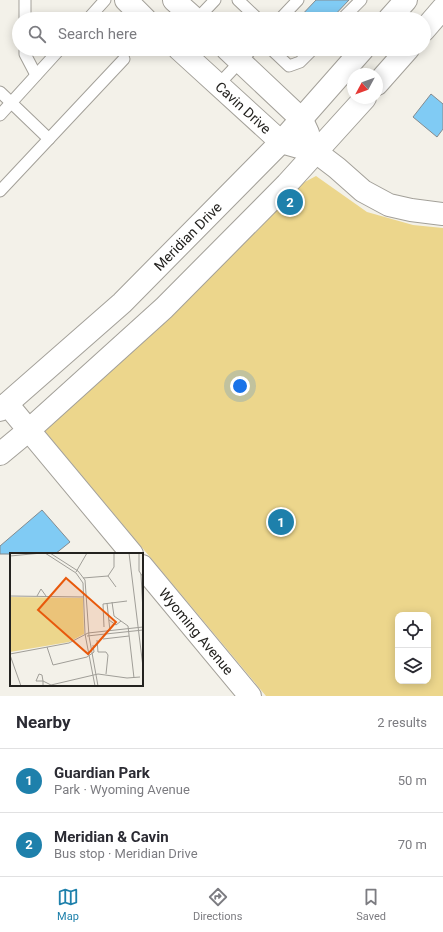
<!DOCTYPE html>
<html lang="en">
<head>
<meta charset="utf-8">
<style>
	:root { --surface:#fff; --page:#f7f7f7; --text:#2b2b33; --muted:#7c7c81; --line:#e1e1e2; --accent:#1e80ab }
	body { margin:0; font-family:Roboto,sans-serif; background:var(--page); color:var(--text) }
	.controls { position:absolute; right:12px; bottom:12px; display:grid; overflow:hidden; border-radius:8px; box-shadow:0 2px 10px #0003 }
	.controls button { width:36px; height:36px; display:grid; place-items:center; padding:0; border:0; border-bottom:1px solid var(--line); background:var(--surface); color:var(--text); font:20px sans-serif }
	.compass { position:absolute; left:347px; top:68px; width:36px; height:36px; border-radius:50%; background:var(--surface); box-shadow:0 2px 10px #0003; rotate:229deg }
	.you { position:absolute; left:240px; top:386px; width:14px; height:14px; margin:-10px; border:3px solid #fff; border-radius:50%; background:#1a73e8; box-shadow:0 0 0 6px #1a73e833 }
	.badge { display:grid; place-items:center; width:26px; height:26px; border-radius:50%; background:var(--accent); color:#fff; font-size:13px; font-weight:700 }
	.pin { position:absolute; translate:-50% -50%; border:2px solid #fff; box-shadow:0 1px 4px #0006 }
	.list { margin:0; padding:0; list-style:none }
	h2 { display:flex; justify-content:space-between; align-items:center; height:52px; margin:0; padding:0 16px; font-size:17px }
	h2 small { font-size:13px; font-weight:400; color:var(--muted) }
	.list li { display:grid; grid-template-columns:26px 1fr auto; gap:12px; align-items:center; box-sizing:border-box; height:64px; padding:0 16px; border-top:1px solid var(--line) }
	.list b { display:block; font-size:15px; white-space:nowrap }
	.list p { margin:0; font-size:13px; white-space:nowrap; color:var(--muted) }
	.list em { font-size:13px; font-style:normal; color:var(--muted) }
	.icon { flex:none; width:22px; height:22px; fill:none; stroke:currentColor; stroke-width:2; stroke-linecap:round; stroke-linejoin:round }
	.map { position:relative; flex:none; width:443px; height:696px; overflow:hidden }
	.search { position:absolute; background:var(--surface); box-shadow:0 2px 10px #0003; left:12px; right:12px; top:12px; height:44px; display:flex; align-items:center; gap:10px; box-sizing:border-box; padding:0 14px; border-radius:22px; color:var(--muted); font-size:15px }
	.sheet { height:180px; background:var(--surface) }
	nav { display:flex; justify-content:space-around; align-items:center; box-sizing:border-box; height:56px; border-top:1px solid var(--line); background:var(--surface); font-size:11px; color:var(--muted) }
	nav a { display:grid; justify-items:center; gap:2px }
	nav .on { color:var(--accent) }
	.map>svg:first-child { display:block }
	.green { fill:#ecd68c; fill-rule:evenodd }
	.building { fill:#80cbf4; stroke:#848b8f }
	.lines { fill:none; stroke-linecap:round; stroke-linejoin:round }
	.lane-casing { stroke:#a3a099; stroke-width:13 }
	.street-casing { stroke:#a3a099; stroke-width:24 }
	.lane { stroke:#fff; stroke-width:11 }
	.street { stroke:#fff; stroke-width:22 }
	.labels { text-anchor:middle; stroke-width:3; stroke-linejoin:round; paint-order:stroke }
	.street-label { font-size:14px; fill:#23221f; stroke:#fff }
	.inset-road { fill:none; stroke:#a09e98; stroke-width:1 }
	.view { fill:#e8590c; fill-opacity:0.15; stroke:#e8590c; stroke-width:2 }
	.inset-edge { fill:none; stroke:#23221f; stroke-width:2 }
</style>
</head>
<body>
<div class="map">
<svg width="443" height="696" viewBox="0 0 443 696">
	<rect width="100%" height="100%" fill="#f3f1e9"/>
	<path class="green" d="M316,176l51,36 46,13 30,3v468h-177l-223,-267 215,-199 41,-45zM398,615h30v66h-30z"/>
	<g class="building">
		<polygon points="316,0 349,0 331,19 298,19"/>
		<polygon points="431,94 443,104 443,129 437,137 413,117"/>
		<polygon points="42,510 70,542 55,554 0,554 0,546"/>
	</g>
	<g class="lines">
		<g class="lane-casing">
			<g id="lane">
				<polyline points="25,0 25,19"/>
				<polyline points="238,0 258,19"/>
				<polyline points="88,19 105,0"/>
				<polyline points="197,19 215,0"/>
				<polyline points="280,19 298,0"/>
				<polyline points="342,19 361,0"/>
				<polyline points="25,49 25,54 36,75"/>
				<polyline points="271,49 289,66 300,62 313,49"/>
				<polyline points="218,85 252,49"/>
				<polyline points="0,92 49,139"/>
				<polyline points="0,115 60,49"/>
				<polyline points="0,191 124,59"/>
			</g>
		</g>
		<g class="street-casing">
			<g id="street">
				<polyline points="126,0 145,19"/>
				<polyline points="174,0 195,19"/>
				<polyline points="389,19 406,0"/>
				<polyline points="424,30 443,8"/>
				<path id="s1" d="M179,49l102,93 35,10 21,16 26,23 26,14 22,5 32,4"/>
				<polyline points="227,49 296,114 302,120 308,133"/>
				<polyline points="377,84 408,49"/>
				<polyline points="7,404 132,554"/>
				<path id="s2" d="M0,410l122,-107 159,-161 82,-93"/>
				<polyline points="0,454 29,430 164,308 287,184 365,98"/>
				<path id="s3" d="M142,566l108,130"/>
			</g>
		</g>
		<use href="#lane" class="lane"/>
		<use href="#street" class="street"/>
	</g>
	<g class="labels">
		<g class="street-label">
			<text dy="5" stroke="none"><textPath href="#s1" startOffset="87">Cavin Drive</textPath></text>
			<text dy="5" stroke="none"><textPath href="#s2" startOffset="256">Meridian Drive</textPath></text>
			<text dy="5" stroke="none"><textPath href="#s3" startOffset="85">Wyoming Avenue</textPath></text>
		</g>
	</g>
	<g transform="translate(10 553)">
		<rect width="133" height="133" fill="#f3f1e9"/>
		<path d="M0,44l73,1 1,36 -15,8 -59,10z" fill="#ecd68c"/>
		<path class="inset-road" d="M35,0l31,20 7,10 2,51 10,52M40,0l28,18 7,9 4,56 9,50M119,0l14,114M129,0v18l4,6M0,3l32,-3M66,19l11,-19M131,21l2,38M98,23l8,11M73,25l25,-2 6,-9v-14M0,43l74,1M27,43l4,-7 5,7M102,49l2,14 14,10 6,52M97,50l3,28M99,67l7,5 5,-4M94,74l-1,-23 24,-3M77,83l56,-6M93,86l26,-3M87,87l1,12h8l2,3 -2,19M37,94l6,18 34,-8 7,-5 -1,-7M0,101l59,-11 19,-10 55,-6M0,102l11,31M33,133v-5h-7l3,-7 3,1 1,6 8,4 47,-11 29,4 13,-1"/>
		<path class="view" d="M56,25l50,44 -28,32 -50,-44z"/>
		<rect width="133" height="133" class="inset-edge"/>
	</g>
</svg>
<div class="controls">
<button><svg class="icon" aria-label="locate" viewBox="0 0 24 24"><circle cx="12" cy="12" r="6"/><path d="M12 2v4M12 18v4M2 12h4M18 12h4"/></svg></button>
<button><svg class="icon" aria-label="layers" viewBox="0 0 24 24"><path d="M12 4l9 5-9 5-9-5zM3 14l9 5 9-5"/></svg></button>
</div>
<svg class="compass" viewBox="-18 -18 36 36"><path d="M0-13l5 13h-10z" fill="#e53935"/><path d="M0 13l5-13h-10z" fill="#7c7c81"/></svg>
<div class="you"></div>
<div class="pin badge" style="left:281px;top:522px">1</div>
<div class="pin badge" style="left:290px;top:202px">2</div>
<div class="search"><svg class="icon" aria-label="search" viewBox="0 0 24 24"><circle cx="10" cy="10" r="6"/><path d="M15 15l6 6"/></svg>Search here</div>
</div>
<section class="sheet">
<h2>Nearby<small>2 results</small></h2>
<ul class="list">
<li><span class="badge">1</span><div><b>Guardian Park</b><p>Park · Wyoming Avenue</p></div><em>50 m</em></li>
<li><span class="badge">2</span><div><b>Meridian &amp; Cavin</b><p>Bus stop · Meridian Drive</p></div><em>70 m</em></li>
</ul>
</section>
<nav>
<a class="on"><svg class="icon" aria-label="map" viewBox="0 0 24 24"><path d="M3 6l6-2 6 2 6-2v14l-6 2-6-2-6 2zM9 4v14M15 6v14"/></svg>Map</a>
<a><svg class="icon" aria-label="directions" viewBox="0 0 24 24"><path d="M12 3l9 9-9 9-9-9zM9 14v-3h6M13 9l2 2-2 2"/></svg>Directions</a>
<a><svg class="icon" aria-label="saved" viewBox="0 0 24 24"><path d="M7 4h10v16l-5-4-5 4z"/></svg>Saved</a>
</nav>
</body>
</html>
